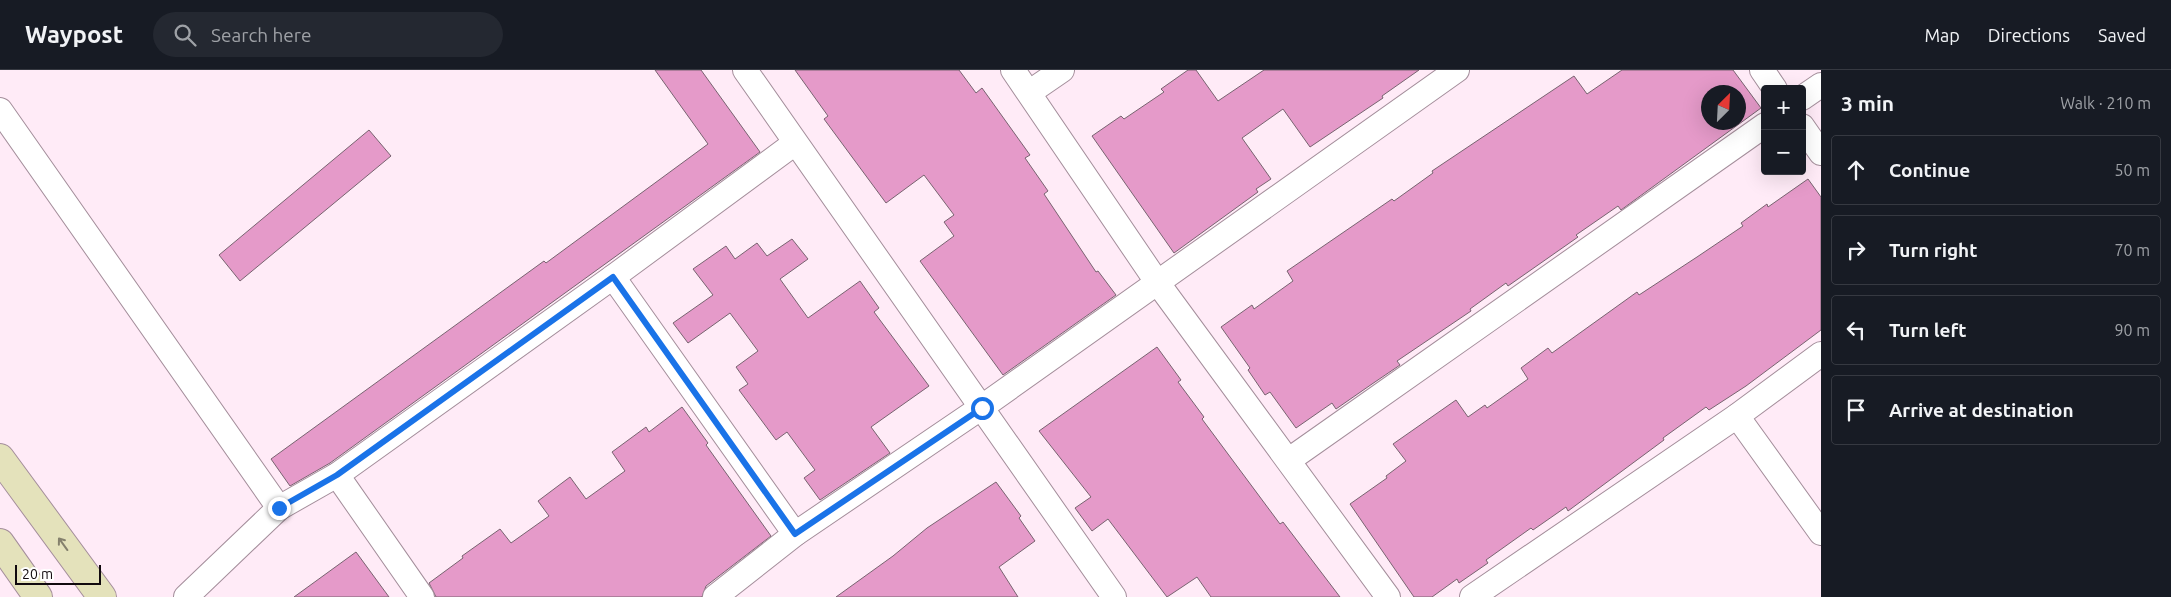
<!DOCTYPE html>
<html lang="en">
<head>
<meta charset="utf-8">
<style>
	:root { --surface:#171b24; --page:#242831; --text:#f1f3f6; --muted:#9ea1a6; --line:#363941 }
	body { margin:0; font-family:Ubuntu,sans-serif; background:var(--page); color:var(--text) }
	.controls { position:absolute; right:15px; top:15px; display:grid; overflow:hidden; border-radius:5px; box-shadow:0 5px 20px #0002 }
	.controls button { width:45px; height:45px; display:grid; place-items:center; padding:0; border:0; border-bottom:1px solid var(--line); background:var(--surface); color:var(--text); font:25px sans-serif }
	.compass { position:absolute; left:1701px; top:15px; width:45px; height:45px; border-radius:50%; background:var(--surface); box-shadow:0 5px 20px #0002; rotate:24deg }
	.scale { position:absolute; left:15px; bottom:12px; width:86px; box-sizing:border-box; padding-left:5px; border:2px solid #110a0e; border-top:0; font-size:14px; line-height:18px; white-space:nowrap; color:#110a0e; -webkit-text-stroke:4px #fff; paint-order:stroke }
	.stop { position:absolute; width:15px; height:15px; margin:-11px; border:4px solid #1a73e8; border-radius:50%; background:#fff }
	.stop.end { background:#1a73e8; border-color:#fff; box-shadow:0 1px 5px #0008 }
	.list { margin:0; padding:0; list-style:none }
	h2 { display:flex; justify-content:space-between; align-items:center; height:65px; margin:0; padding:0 20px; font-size:21px }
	h2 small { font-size:16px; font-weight:400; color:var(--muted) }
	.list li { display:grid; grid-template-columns:32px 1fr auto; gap:15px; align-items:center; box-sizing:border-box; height:70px; margin:0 10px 10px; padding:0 10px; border:1px solid var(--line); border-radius:5px }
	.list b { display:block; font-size:19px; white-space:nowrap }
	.list em { font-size:16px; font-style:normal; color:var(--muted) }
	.icon { flex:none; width:28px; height:28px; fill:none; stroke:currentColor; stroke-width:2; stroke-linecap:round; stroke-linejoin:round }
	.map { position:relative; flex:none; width:1821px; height:527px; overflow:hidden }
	header { display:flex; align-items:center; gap:30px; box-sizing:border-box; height:70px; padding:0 25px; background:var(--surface); border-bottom:1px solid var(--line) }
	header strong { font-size:24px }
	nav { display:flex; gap:28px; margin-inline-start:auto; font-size:18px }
	.search { width:350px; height:45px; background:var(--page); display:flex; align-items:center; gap:12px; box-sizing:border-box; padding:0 18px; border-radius:28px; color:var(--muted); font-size:19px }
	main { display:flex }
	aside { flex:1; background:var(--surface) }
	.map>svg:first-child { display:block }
	.building { fill:#e59ac9; stroke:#786370; fill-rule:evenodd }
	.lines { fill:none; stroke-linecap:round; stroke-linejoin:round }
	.minor-casing { stroke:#a48e9b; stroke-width:26 }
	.secondary-casing { stroke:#a48e9b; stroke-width:30 }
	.minor { stroke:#fff; stroke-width:24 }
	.secondary { stroke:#e4e2bb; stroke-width:28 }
	.oneway { stroke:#85816d }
	.route { stroke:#1a73e8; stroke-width:6 }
</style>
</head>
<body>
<header>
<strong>Waypost</strong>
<div class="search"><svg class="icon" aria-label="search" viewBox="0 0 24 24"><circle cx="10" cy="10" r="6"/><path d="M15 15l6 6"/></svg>Search here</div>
<nav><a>Map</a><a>Directions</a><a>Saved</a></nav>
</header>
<main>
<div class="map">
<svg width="1821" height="527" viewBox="0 0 1821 527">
	<rect width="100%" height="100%" fill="#ffebf7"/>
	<g class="building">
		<polygon points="655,0 701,0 760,82 330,393 290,416 271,389 544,191 546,193 708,74"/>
		<polygon points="795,0 959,0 976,23 982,18 1030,85 1025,88 1048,121 1044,124 1096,202 1098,201 1116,225 1003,305 920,191 954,166 944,152 954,145 924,105 886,133 824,49 828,46"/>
		<polygon points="1188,0 1196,0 1218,31 1264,0 1419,0 1382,26 1383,28 1310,77 1283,39 1242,68 1271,109 1256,119 1258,122 1174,183 1092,66 1121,46 1124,49 1164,22 1161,19"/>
		<path d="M1622,0h111l28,38 -140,102 -3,-4 -42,29 2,2 -70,49 -2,-3 -36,26 1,2 -74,50 3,4 -28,19 -36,25 -4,-6 -36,25 -26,-36 -5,3 -17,-25 2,-2 -29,-41 31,-22 2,4 39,-28 -6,-10 105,-72 2,2 39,-28 -1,-2 142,-95 13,18zM1708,22h30v30h-30z"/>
		<polygon points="369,60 391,86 240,211 219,185"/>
		<polygon points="1808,109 1821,127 1821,260 1746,316 1709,340 1706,337 1663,368 1664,370 1568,441 1566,437 1533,460 1531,458 1486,490 1488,493 1459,513 1457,509 1432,527 1414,527 1350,434 1387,408 1386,406 1406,391 1393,374 1456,330 1468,347 1485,335 1487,338 1528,309 1521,298 1548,278 1552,283 1637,222 1639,225 1697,187 1743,156 1741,153 1767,134 1768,137"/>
		<polygon points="792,169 808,189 780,209 808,248 860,211 879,238 874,242 929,316 871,357 890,383 820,430 804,408 815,400 787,362 776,370 739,320 748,314 736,297 758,281 730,243 688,273 673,253 713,225 693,199 726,176 735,189 757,173 767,186"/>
		<polygon points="1157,277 1181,310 1178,312 1204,347 1202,349 1280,454 1283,452 1340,527 1211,527 1197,507 1167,527 1108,449 1092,461 1075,438 1091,427 1039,361"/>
		<polygon points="682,337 708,373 706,375 771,466 706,516 702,527 436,527 429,513 463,488 462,486 500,459 511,473 549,446 538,431 570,407 586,429 625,401 612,382 646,357 649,362"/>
		<polygon points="996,412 1021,446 1019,448 1035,471 999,497 1018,527 836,527 893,486 927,458"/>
		<polygon points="356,482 389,527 294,527"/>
	</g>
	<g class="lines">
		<g class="minor-casing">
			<g id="minor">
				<polyline points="745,0 1114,527"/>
				<polyline points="1013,0 1157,212 1388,527"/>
				<polyline points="1762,0 1775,19"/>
				<polyline points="1030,22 1062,0"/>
				<polyline points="1802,28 1821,15"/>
				<polyline points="0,40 279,438"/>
				<polyline points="1802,56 1821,83"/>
				<polyline points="613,207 795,464"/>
				<polyline points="1737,346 1821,463"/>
				<polyline points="1289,390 1765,55"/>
				<polyline points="337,405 422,527"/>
				<polyline points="186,527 279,438 337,405 613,207 795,73"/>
				<polyline points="715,527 795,464 982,337 1457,0"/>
				<polyline points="1472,527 1737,346 1821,284"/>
			</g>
		</g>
		<g class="secondary-casing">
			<g id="secondary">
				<polyline points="0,388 102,527"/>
				<polyline points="0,473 38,527"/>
			</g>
		</g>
		<use href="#minor" class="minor"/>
		<use href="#secondary" class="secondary"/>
	</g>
	<defs><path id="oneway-shaft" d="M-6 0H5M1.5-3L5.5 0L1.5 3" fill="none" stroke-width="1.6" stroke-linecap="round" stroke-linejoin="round" transform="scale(1.25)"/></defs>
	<use class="oneway" href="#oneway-shaft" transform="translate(63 474) rotate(-126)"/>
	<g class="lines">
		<polyline class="route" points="279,438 337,405 613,207 795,464 982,338"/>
	</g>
</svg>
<div class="controls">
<button>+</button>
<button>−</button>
</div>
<svg class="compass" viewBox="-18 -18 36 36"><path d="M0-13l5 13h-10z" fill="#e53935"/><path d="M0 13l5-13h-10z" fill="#9ea1a6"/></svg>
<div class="scale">20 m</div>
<div class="stop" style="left:982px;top:338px"></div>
<div class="stop end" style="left:279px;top:438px"></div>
</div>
<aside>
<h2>3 min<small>Walk · 210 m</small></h2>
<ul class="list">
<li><svg class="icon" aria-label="ahead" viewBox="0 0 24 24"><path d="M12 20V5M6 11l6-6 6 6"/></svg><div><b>Continue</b></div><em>50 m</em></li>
<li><svg class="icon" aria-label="right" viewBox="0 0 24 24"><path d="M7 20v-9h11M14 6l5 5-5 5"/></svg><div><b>Turn right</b></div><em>70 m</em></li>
<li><svg class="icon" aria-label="left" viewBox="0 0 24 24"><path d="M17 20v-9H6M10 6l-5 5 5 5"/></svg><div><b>Turn left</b></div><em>90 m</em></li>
<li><svg class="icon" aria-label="arrive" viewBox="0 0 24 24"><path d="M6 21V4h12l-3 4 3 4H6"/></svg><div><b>Arrive at destination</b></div></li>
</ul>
</aside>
</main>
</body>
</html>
